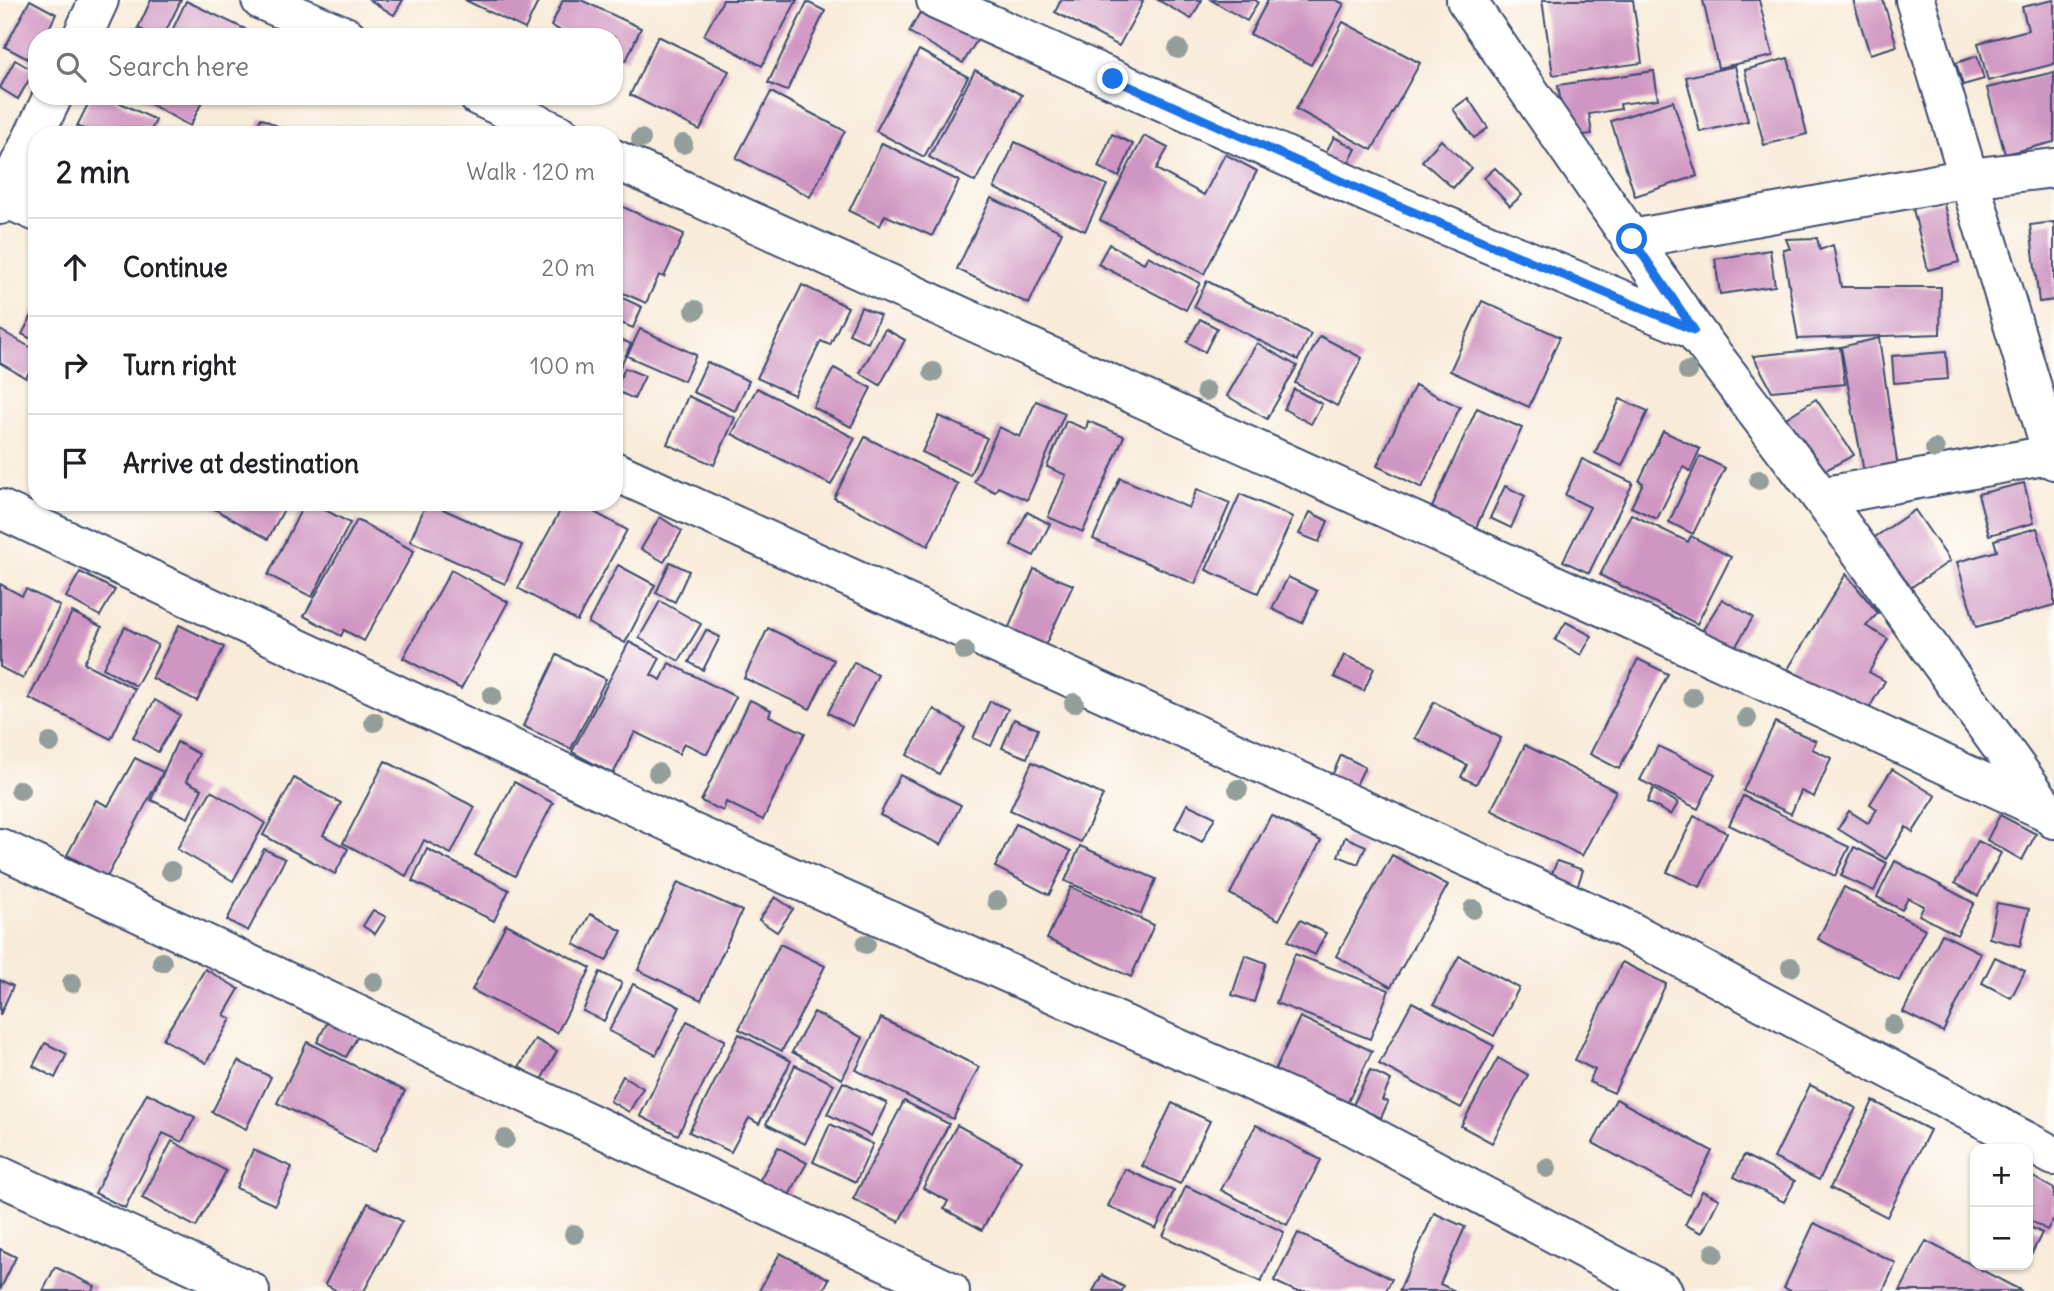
<!DOCTYPE html>
<html lang="en">
<head>
<meta charset="utf-8">
<style>
	:root { --surface:#fff; --page:#f6f6f6; --text:#202124; --muted:#757577; --line:#e0e0e0 }
	body { margin:0; font-family:Delius,sans-serif; background:var(--page); color:var(--text) }
	.controls { position:absolute; right:21px; bottom:21px; display:grid; overflow:hidden; border-radius:14px; box-shadow:0 2px 5px #0004 }
	.controls button { width:63px; height:63px; display:grid; place-items:center; padding:0; border:0; border-bottom:2px solid var(--line); background:var(--surface); color:var(--text); font:35px sans-serif }
	.stop { position:absolute; width:21px; height:21px; margin:-16px; border:5px solid #1a73e8; border-radius:50%; background:#fff }
	.stop.end { background:#1a73e8; border-color:#fff; box-shadow:0 2px 7px #0008 }
	.list { margin:0; padding:0; list-style:none }
	h2 { display:flex; justify-content:space-between; align-items:center; height:91px; margin:0; padding:0 28px; font-size:30px }
	h2 small { font-size:23px; font-weight:400; color:var(--muted) }
	.list li { display:grid; grid-template-columns:46px 1fr auto; gap:21px; align-items:center; box-sizing:border-box; height:98px; padding:0 28px; border-top:2px solid var(--line) }
	.list b { display:block; font-size:26px; white-space:nowrap }
	.list em { font-size:23px; font-style:normal; color:var(--muted) }
	.icon { flex:none; width:38px; height:38px; fill:none; stroke:currentColor; stroke-width:2; stroke-linecap:round; stroke-linejoin:round }
	.map { position:relative; flex:none; width:2054px; height:1291px; overflow:hidden }
	.search { position:absolute; background:var(--surface); box-shadow:0 2px 5px #0004; left:28px; top:28px; width:595px; height:77px; display:flex; align-items:center; gap:18px; box-sizing:border-box; padding:0 24px; border-radius:28px; color:var(--muted); font-size:26px }
	.panel { position:absolute; background:var(--surface); box-shadow:0 2px 5px #0004; left:28px; top:126px; width:595px; height:385px; border-radius:28px }
	.map>svg:first-child { display:block }
	.building { fill:#d096c3 }
	.lines { fill:none; stroke-linecap:round; stroke-linejoin:round }
	.minor-casing { stroke:#3c4b70; stroke-width:42 }
	.minor { stroke:#fff; stroke-width:38 }
	.tree { fill:#949e9a }
	.route { stroke:#1a73e8; stroke-width:9 }
</style>
</head>
<body>
<div class="map">
<svg width="2054" height="1291" viewBox="0 0 2054 1291">
	<rect width="100%" height="100%" fill="#fdfcf7"/>
	<filter id="ink" filterUnits="userSpaceOnUse"><feTurbulence type="fractalNoise" baseFrequency=".0143" numOctaves="2"/><feDisplacementMap in="SourceGraphic" scale="14" xChannelSelector="R" yChannelSelector="G"/><feConvolveMatrix kernelMatrix="1 2 1 2 8 2 1 2 1" color-interpolation-filters="sRGB"/></filter>
	<filter id="wash" filterUnits="userSpaceOnUse"><feTurbulence type="fractalNoise" baseFrequency=".00686" numOctaves="4" result="noise"/><feDisplacementMap in="SourceGraphic" scale="28" xChannelSelector="R" yChannelSelector="G"/><feGaussianBlur stdDeviation="1.57" result="paint"/><feColorMatrix in="noise" values="0 0 0 0 0 0 0 0 0 0 0 0 0 0 0 0 0 1.4 0 .05"/><feComposite in="paint" operator="in"/></filter>
	<g filter="url(#wash)">
		<rect width="100%" height="100%" fill="#f8ebd8"/>
		<g id="blocks">
			<g class="building">
				<polygon points="30,0 56,14 45,37 37,37 37,52 32,61 5,47"/>
				<polygon points="151,0 181,0 163,37 156,37 138,28"/>
				<polygon points="370,0 403,0 394,15"/>
				<polygon points="465,0 539,0 525,29"/>
				<polygon points="563,0 581,0 641,28 626,61 614,55 614,37 575,37 551,26"/>
				<polygon points="723,0 797,0 762,66 704,35"/>
				<polygon points="927,0 979,37 963,63 909,32"/>
				<polygon points="1061,0 1139,0 1143,2 1119,46 1055,12"/>
				<polygon points="1158,0 1202,0 1191,19"/>
				<polygon points="1211,0 1255,0 1258,2 1247,21"/>
				<polygon points="1268,0 1336,0 1344,4 1311,65 1250,34"/>
				<polygon points="1542,0 1633,0 1642,63 1553,75"/>
				<polygon points="1703,0 1759,0 1773,56 1718,68"/>
				<polygon points="1853,0 1883,0 1897,46 1870,54"/>
				<polygon points="2054,0 2054,64 1988,81 1978,43 2028,30 2022,7"/>
				<polygon points="186,1 245,29 241,37 169,37"/>
				<polygon points="807,2 825,11 787,91 768,83"/>
				<polygon points="1343,22 1420,63 1372,150 1296,109"/>
				<polygon points="658,36 729,71 700,130 630,95"/>
				<polygon points="919,50 968,77 924,157 876,131"/>
				<polygon points="1977,56 1984,79 1963,85 1956,63"/>
				<polygon points="1788,58 1807,134 1764,145 1745,70"/>
				<polygon points="15,60 34,71 18,99 0,88"/>
				<polygon points="1735,66 1748,121 1700,132 1686,77"/>
				<polygon points="975,70 1022,95 975,182 929,157"/>
				<polygon points="1654,71 1658,99 1620,104 1621,109 1589,114 1592,134 1566,137 1558,85"/>
				<polygon points="2054,72 2054,142 2005,154 1987,88"/>
				<polygon points="771,92 845,131 810,197 736,158"/>
				<polygon points="92,96 106,96 156,120 149,135 96,135 77,126"/>
				<polygon points="136,96 205,96 190,126"/>
				<polygon points="1468,98 1488,128 1474,138 1453,109"/>
				<polygon points="1673,101 1697,176 1635,196 1611,121"/>
				<polygon points="261,118 279,127 275,135 253,135"/>
				<polygon points="1112,134 1133,144 1119,177 1098,167"/>
				<polygon points="1144,136 1168,148 1156,169 1204,195 1225,154 1257,171 1204,274 1100,220"/>
				<polygon points="1334,137 1356,149 1343,174 1321,162"/>
				<polygon points="1441,140 1471,168 1453,188 1422,161"/>
				<polygon points="1015,142 1107,185 1085,231 994,188"/>
				<polygon points="882,143 959,181 932,236 885,215 880,226 849,211"/>
				<polygon points="1495,168 1522,195 1510,206 1484,178"/>
				<polygon points="991,198 1062,232 1029,304 957,269"/>
				<polygon points="1943,201 1959,262 1928,270 1913,209"/>
				<polygon points="614,203 684,234 664,277 659,275 646,303 614,289"/>
				<polygon points="2054,222 2054,300 2039,302 2030,225"/>
				<polygon points="1817,238 1820,250 1833,245 1841,287 1941,287 1940,334 1798,339 1783,249 1790,249 1786,239"/>
				<polygon points="1109,244 1144,263 1148,256 1200,283 1186,310 1098,264"/>
				<polygon points="1770,250 1775,286 1720,294 1715,259"/>
				<polygon points="1207,281 1311,334 1298,360 1194,307"/>
				<polygon points="802,285 848,307 830,345 821,341 794,395 757,378"/>
				<polygon points="614,294 642,307 633,328 614,320"/>
				<polygon points="1482,301 1560,337 1529,407 1450,371"/>
				<polygon points="37,306 37,342 22,334"/>
				<polygon points="861,307 880,315 868,343 849,334"/>
				<polygon points="1200,319 1217,328 1205,352 1187,342"/>
				<polygon points="640,329 696,355 684,381 627,356"/>
				<polygon points="885,329 905,340 880,385 860,373"/>
				<polygon points="0,330 37,351 37,379 28,374 26,378 0,363"/>
				<polygon points="614,336 631,344 614,380"/>
				<polygon points="1320,336 1362,358 1337,406 1295,383"/>
				<polygon points="1879,338 1898,468 1865,478 1841,347"/>
				<polygon points="1257,343 1297,366 1267,419 1227,396"/>
				<polygon points="1840,347 1845,384 1772,391 1753,356"/>
				<polygon points="1946,352 1948,379 1894,383 1892,356"/>
				<polygon points="707,362 749,381 735,411 693,392"/>
				<polygon points="625,368 645,376 634,399 615,390"/>
				<polygon points="834,368 871,388 851,427 813,407"/>
				<polygon points="1415,385 1460,407 1422,488 1377,466"/>
				<polygon points="757,388 855,438 831,485 732,434"/>
				<polygon points="1294,389 1322,404 1311,424 1284,409"/>
				<polygon points="688,396 735,418 714,465 667,444"/>
				<polygon points="1620,399 1648,411 1622,466 1595,453"/>
				<polygon points="1816,399 1854,455 1826,470 1786,418"/>
				<polygon points="1036,401 1065,413 1027,500 998,487 995,492 974,482 999,427 1020,437"/>
				<polygon points="1477,408 1522,428 1473,534 1429,514"/>
				<polygon points="939,416 987,438 970,475 922,452"/>
				<polygon points="1066,421 1086,429 1088,421 1124,436 1083,532 1048,517 1066,475 1047,467"/>
				<polygon points="1663,431 1700,449 1690,471 1683,467 1657,519 1631,507 1643,483 1639,481"/>
				<polygon points="865,437 958,484 928,546 834,498"/>
				<polygon points="1700,456 1725,468 1693,534 1669,522"/>
				<polygon points="1582,459 1633,483 1589,573 1563,561 1590,507 1565,495"/>
				<polygon points="1120,478 1189,508 1197,489 1230,503 1195,584 1093,539"/>
				<polygon points="2024,483 2034,523 1989,535 1978,494"/>
				<polygon points="1505,486 1525,496 1511,528 1490,518"/>
				<polygon points="1240,494 1293,517 1258,593 1206,570"/>
				<polygon points="202,502 288,502 268,539"/>
				<polygon points="305,502 310,502 350,523 312,597 268,575"/>
				<polygon points="427,502 522,545 505,584 410,541"/>
				<polygon points="565,502 576,502 627,530 577,621 518,588"/>
				<polygon points="1915,510 1950,561 1904,592 1869,541"/>
				<polygon points="1027,512 1050,524 1034,556 1011,545"/>
				<polygon points="1310,512 1328,521 1319,542 1299,534"/>
				<polygon points="1631,514 1688,542 1691,536 1731,557 1697,624 1600,575"/>
				<polygon points="660,517 682,531 664,562 641,549"/>
				<polygon points="357,520 414,551 364,641 344,630 341,636 304,616"/>
				<polygon points="2037,528 2054,586 2054,605 1976,627 1957,562 1997,551 1994,540"/>
				<polygon points="670,562 689,571 675,602 656,593"/>
				<polygon points="618,565 655,585 625,643 588,623"/>
				<polygon points="1034,569 1073,585 1043,650 1006,634"/>
				<polygon points="451,570 508,602 461,689 403,658"/>
				<polygon points="80,572 115,590 100,616 66,597"/>
				<polygon points="1846,574 1878,613 1866,626 1888,639 1869,672 1885,681 1865,715 1788,669"/>
				<polygon points="1288,577 1317,591 1302,623 1272,609"/>
				<polygon points="0,584 22,596 26,589 60,606 23,679 0,667"/>
				<polygon points="1722,599 1753,617 1730,656 1698,638"/>
				<polygon points="660,601 701,624 679,661 639,638"/>
				<polygon points="72,612 102,627 84,663 135,689 111,739 29,698"/>
				<polygon points="1566,622 1592,636 1581,655 1555,640"/>
				<polygon points="179,625 224,647 197,701 152,678"/>
				<polygon points="125,627 158,645 136,686 103,668"/>
				<polygon points="768,628 834,660 810,709 744,678"/>
				<polygon points="706,630 720,637 703,670 689,662"/>
				<polygon points="629,642 660,658 651,675 661,680 669,663 736,697 707,754 684,743 679,754 635,732 613,774 572,752"/>
				<polygon points="557,655 606,679 571,749 523,726"/>
				<polygon points="1344,655 1374,668 1364,691 1334,677"/>
				<polygon points="1638,659 1668,674 1619,769 1590,754"/>
				<polygon points="854,662 878,675 852,726 828,713"/>
				<polygon points="155,700 180,715 158,752 133,737"/>
				<polygon points="750,700 771,710 769,716 805,733 763,820 726,802 723,811 701,801"/>
				<polygon points="990,701 1008,709 991,746 973,738"/>
				<polygon points="1434,702 1501,738 1476,784 1461,777 1467,765 1415,738"/>
				<polygon points="934,709 965,728 939,774 907,755"/>
				<polygon points="1014,719 1038,729 1027,758 1002,748"/>
				<polygon points="1775,722 1816,741 1812,749 1831,758 1814,797 1801,791 1791,814 1743,791"/>
				<polygon points="177,742 199,754 186,781 202,789 188,818 151,800"/>
				<polygon points="1525,745 1616,791 1582,856 1491,810"/>
				<polygon points="1658,746 1715,774 1698,809 1640,780"/>
				<polygon points="1341,755 1365,767 1354,789 1331,778"/>
				<polygon points="135,758 163,772 107,877 67,855 96,800 108,806"/>
				<polygon points="385,761 475,807 451,854 424,840 406,876 343,843"/>
				<polygon points="1032,762 1103,795 1081,842 1010,810"/>
				<polygon points="1892,769 1936,796 1913,832 1906,827 1886,859 1838,829 1849,811 1868,823 1877,809 1870,804"/>
				<polygon points="900,775 961,805 941,845 880,815"/>
				<polygon points="294,778 341,803 323,835 348,849 335,874 263,835"/>
				<polygon points="514,782 553,803 515,876 475,855"/>
				<polygon points="1653,789 1678,803 1671,815 1647,802"/>
				<polygon points="211,791 265,823 233,881 177,849"/>
				<polygon points="1743,796 1849,847 1835,876 1729,825"/>
				<polygon points="1187,804 1215,817 1202,842 1175,828"/>
				<polygon points="1271,815 1321,841 1279,920 1230,894"/>
				<polygon points="2000,815 2036,834 2022,860 1987,840"/>
				<polygon points="1694,816 1727,833 1700,887 1667,872"/>
				<polygon points="1016,824 1071,851 1049,895 995,867"/>
				<polygon points="1345,837 1366,846 1358,864 1338,856"/>
				<polygon points="1978,841 2001,853 1978,896 1955,883"/>
				<polygon points="1080,846 1156,879 1141,914 1065,881"/>
				<polygon points="1854,847 1887,863 1874,891 1841,876"/>
				<polygon points="264,849 285,859 248,931 227,920"/>
				<polygon points="427,849 509,890 494,921 412,881"/>
				<polygon points="1392,855 1448,885 1391,987 1336,956"/>
				<polygon points="1557,861 1583,870 1575,893 1548,884"/>
				<polygon points="1895,861 1974,903 1957,935 1919,915 1924,906 1908,898 1902,910 1877,897"/>
				<polygon points="678,882 742,911 701,1000 638,970"/>
				<polygon points="1071,887 1154,925 1131,977 1047,939"/>
				<polygon points="1844,887 1925,929 1899,981 1818,939"/>
				<polygon points="775,897 793,909 777,932 759,920"/>
				<polygon points="1997,903 2029,909 2020,946 1989,938"/>
				<polygon points="373,910 386,917 375,934 363,926"/>
				<polygon points="590,914 622,931 606,961 574,944"/>
				<polygon points="1300,920 1326,933 1315,955 1288,941"/>
				<polygon points="506,924 591,968 557,1033 472,990"/>
				<polygon points="1942,934 1981,953 1943,1032 1903,1012"/>
				<polygon points="780,944 825,966 782,1051 739,1029"/>
				<polygon points="1295,954 1389,990 1370,1039 1276,1003"/>
				<polygon points="1245,955 1266,963 1254,1002 1232,995"/>
				<polygon points="1459,956 1519,988 1494,1036 1434,1004"/>
				<polygon points="1995,957 2025,971 2011,998 1982,983"/>
				<polygon points="1622,962 1666,984 1614,1093 1589,1082 1595,1070 1575,1060"/>
				<polygon points="205,969 239,989 224,1015 231,1019 206,1063 163,1039"/>
				<polygon points="600,972 622,983 604,1021 583,1011"/>
				<polygon points="0,980 13,986 0,1015"/>
				<polygon points="633,984 680,1007 656,1055 609,1031"/>
				<polygon points="1412,1002 1494,1046 1461,1108 1379,1064"/>
				<polygon points="814,1012 863,1038 842,1079 792,1052"/>
				<polygon points="1300,1017 1372,1051 1345,1108 1273,1074"/>
				<polygon points="881,1018 979,1067 953,1119 856,1070"/>
				<polygon points="328,1021 358,1036 346,1057 317,1042"/>
				<polygon points="687,1021 725,1040 678,1135 640,1116"/>
				<polygon points="739,1034 791,1061 759,1124 749,1118 731,1152 689,1132"/>
				<polygon points="535,1039 557,1051 541,1080 519,1067"/>
				<polygon points="307,1042 405,1091 375,1152 277,1103"/>
				<polygon points="45,1043 67,1054 55,1078 33,1066"/>
				<polygon points="1498,1058 1528,1075 1492,1143 1461,1126"/>
				<polygon points="238,1061 271,1077 246,1129 212,1112"/>
				<polygon points="795,1065 834,1084 805,1144 766,1124"/>
				<polygon points="1370,1070 1391,1080 1382,1100 1388,1102 1381,1118 1353,1105"/>
				<polygon points="623,1076 643,1088 629,1112 610,1101"/>
				<polygon points="843,1082 887,1103 871,1136 827,1114"/>
				<polygon points="1810,1085 1856,1108 1819,1180 1774,1158"/>
				<polygon points="147,1093 195,1117 182,1142 163,1133 125,1208 95,1193"/>
				<polygon points="1616,1099 1712,1151 1689,1195 1593,1143"/>
				<polygon points="904,1101 949,1124 899,1222 853,1199"/>
				<polygon points="1873,1101 1930,1130 1887,1217 1830,1188"/>
				<polygon points="1172,1103 1210,1121 1180,1184 1142,1166"/>
				<polygon points="830,1124 873,1144 856,1182 813,1162"/>
				<polygon points="957,1125 1021,1160 982,1230 944,1209 948,1201 923,1188"/>
				<polygon points="1256,1125 1321,1160 1287,1225 1221,1190"/>
				<polygon points="172,1141 226,1171 196,1227 142,1198"/>
				<polygon points="778,1147 807,1163 787,1199 758,1183"/>
				<polygon points="253,1150 292,1167 275,1205 236,1188"/>
				<polygon points="1744,1155 1795,1181 1784,1202 1734,1177"/>
				<polygon points="1125,1169 1174,1191 1156,1229 1108,1206"/>
				<polygon points="2028,1174 2054,1189 2054,1218 2047,1230 2028,1219"/>
				<polygon points="1186,1186 1284,1232 1261,1282 1163,1236"/>
				<polygon points="1702,1191 1719,1199 1702,1233 1685,1225"/>
				<polygon points="368,1203 402,1221 364,1291 337,1291 325,1284"/>
				<polygon points="1434,1213 1465,1227 1440,1284 1455,1291 1399,1291"/>
				<polygon points="1814,1223 1896,1263 1883,1291 1791,1291 1784,1288"/>
				<polygon points="2028,1226 2042,1233 2032,1253 2028,1251"/>
				<polygon points="1298,1233 1392,1279 1386,1291 1295,1291 1274,1281"/>
				<polygon points="1926,1241 2022,1291 1900,1291"/>
				<polygon points="0,1249 16,1257 0,1290"/>
				<polygon points="780,1253 829,1279 823,1291 759,1291"/>
				<polygon points="55,1267 95,1286 93,1291 43,1291"/>
				<polygon points="1102,1275 1124,1287 1122,1291 1093,1291"/>
			</g>
		</g>
	</g>
	<g filter="url(#ink)">
		<use href="#blocks" fill-opacity="0" stroke="#3c4b70" stroke-width="2"/>
		<g class="lines">
			<g class="minor-casing">
				<g id="minor">
					<polyline points="261,0 347,37"/>
					<polyline points="936,0 1368,193 1694,330"/>
					<polyline points="1466,0 1694,330 1821,497 2046,809"/>
					<polyline points="1915,0 2054,460"/>
					<polyline points="82,37 99,0"/>
					<polyline points="478,96 561,135"/>
					<polyline points="614,159 1630,619 2048,812 2054,819"/>
					<polyline points="0,196 37,212"/>
					<polyline points="0,205 53,96"/>
					<polyline points="1632,239 1969,178 2054,168"/>
					<polyline points="614,471 1622,927 2054,1156"/>
					<polyline points="1821,497 2054,454"/>
					<polyline points="0,509 688,831 1348,1124 1663,1291"/>
					<polyline points="0,848 950,1291"/>
					<polyline points="0,1176 250,1291"/>
				</g>
			</g>
			<use href="#minor" class="minor"/>
		</g>
		<g class="tree">
			<circle cx="1178" cy="49" r="10"/>
			<circle cx="641" cy="139" r="10"/>
			<circle cx="683" cy="144" r="10"/>
			<circle cx="695" cy="310" r="10"/>
			<circle cx="1688" cy="371" r="10"/>
			<circle cx="933" cy="372" r="10"/>
			<circle cx="1206" cy="391" r="10"/>
			<circle cx="1935" cy="449" r="10"/>
			<circle cx="1759" cy="480" r="10"/>
			<circle cx="964" cy="651" r="10"/>
			<circle cx="492" cy="696" r="10"/>
			<circle cx="1693" cy="697" r="10"/>
			<circle cx="1074" cy="703" r="10"/>
			<circle cx="1747" cy="718" r="10"/>
			<circle cx="374" cy="722" r="10"/>
			<circle cx="50" cy="743" r="10"/>
			<circle cx="658" cy="773" r="10"/>
			<circle cx="1238" cy="789" r="10"/>
			<circle cx="20" cy="790" r="10"/>
			<circle cx="171" cy="871" r="10"/>
			<circle cx="997" cy="901" r="10"/>
			<circle cx="1473" cy="909" r="10"/>
			<circle cx="866" cy="944" r="10"/>
			<circle cx="162" cy="962" r="10"/>
			<circle cx="1791" cy="967" r="10"/>
			<circle cx="374" cy="982" r="10"/>
			<circle cx="72" cy="983" r="10"/>
			<circle cx="1893" cy="1025" r="10"/>
			<circle cx="505" cy="1139" r="10"/>
			<circle cx="1547" cy="1168" r="10"/>
			<circle cx="574" cy="1234" r="10"/>
			<circle cx="1714" cy="1253" r="10"/>
		</g>
	</g>
	<g class="lines" filter="url(#ink)">
		<polyline class="route" points="1113,79 1368,193 1694,330 1632,239"/>
	</g>
</svg>
<div class="controls">
<button>+</button>
<button>−</button>
</div>
<div class="stop" style="left:1632px;top:239px"></div>
<div class="stop end" style="left:1113px;top:79px"></div>
<div class="search"><svg class="icon" aria-label="search" viewBox="0 0 24 24"><circle cx="10" cy="10" r="6"/><path d="M15 15l6 6"/></svg>Search here</div>
<section class="panel">
<h2>2 min<small>Walk · 120 m</small></h2>
<ul class="list">
<li><svg class="icon" aria-label="ahead" viewBox="0 0 24 24"><path d="M12 20V5M6 11l6-6 6 6"/></svg><div><b>Continue</b></div><em>20 m</em></li>
<li><svg class="icon" aria-label="right" viewBox="0 0 24 24"><path d="M7 20v-9h11M14 6l5 5-5 5"/></svg><div><b>Turn right</b></div><em>100 m</em></li>
<li><svg class="icon" aria-label="arrive" viewBox="0 0 24 24"><path d="M6 21V4h12l-3 4 3 4H6"/></svg><div><b>Arrive at destination</b></div></li>
</ul>
</section>
</div>
</body>
</html>
